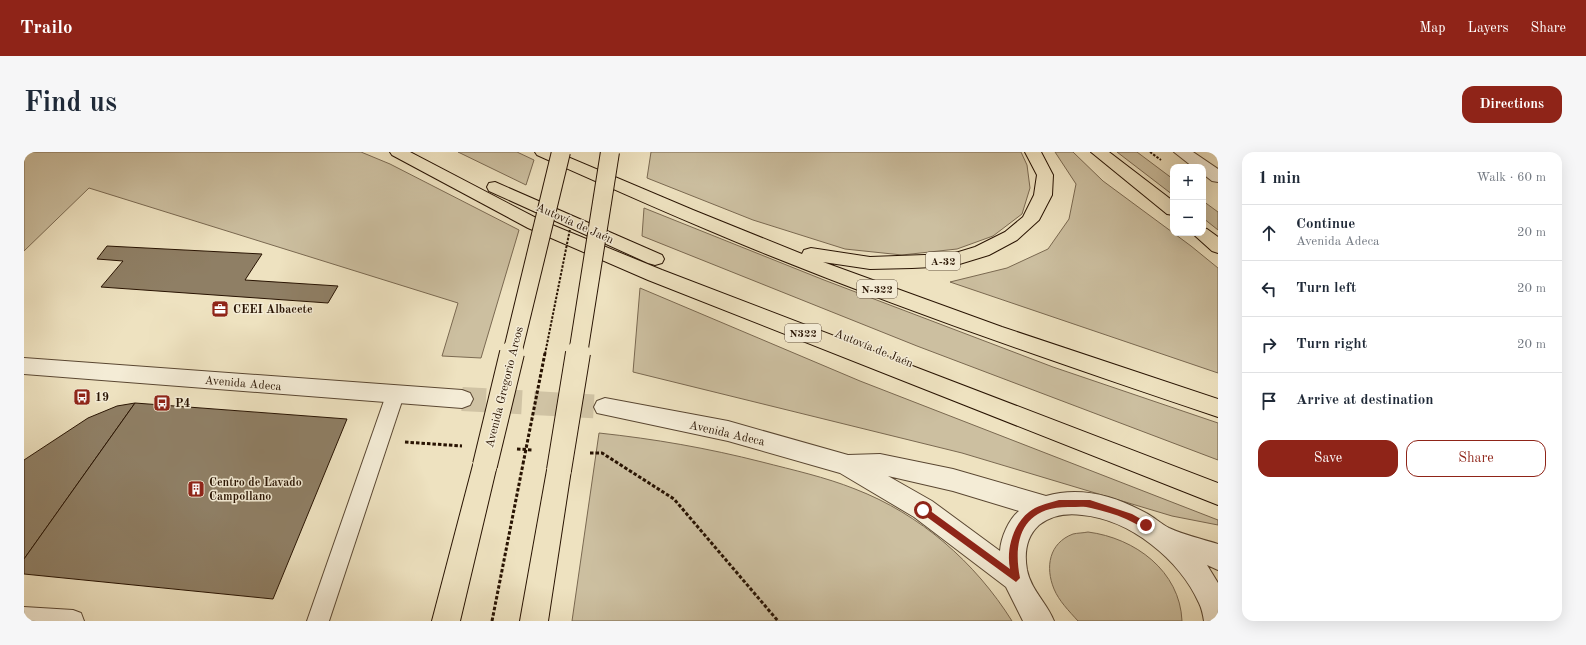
<!DOCTYPE html>
<html lang="en">
<head>
<meta charset="utf-8">
<style>
	:root { --surface:#fff; --page:#f6f6f7; --text:#1f2937; --muted:#747a83; --line:#e0e1e3; --accent:#8f2418 }
	body { margin:0; font-family:"Old Standard TT",serif; background:var(--page); color:var(--text) }
	.controls { position:absolute; right:12px; top:12px; display:grid; overflow:hidden; border-radius:8px; box-shadow:0 4px 16px #0002 }
	.controls button { width:36px; height:36px; display:grid; place-items:center; padding:0; border:0; border-bottom:1px solid var(--line); background:var(--surface); color:var(--text); font:20px sans-serif }
	.stop { position:absolute; width:12px; height:12px; margin:-9px; border:3px solid #8f2418; border-radius:50%; background:#fff }
	.stop.end { background:#8f2418; border-color:#fff; box-shadow:0 1px 4px #0008 }
	.list { margin:0; padding:0; list-style:none }
	h2 { display:flex; justify-content:space-between; align-items:center; height:52px; margin:0; padding:0 16px; font-size:17px }
	h2 small { font-size:13px; font-weight:400; color:var(--muted) }
	.list li { display:grid; grid-template-columns:26px 1fr auto; gap:12px; align-items:center; box-sizing:border-box; height:56px; padding:0 16px; border-top:1px solid var(--line) }
	.list b { display:block; font-size:15px; white-space:nowrap }
	.list p { margin:0; font-size:13px; white-space:nowrap; color:var(--muted) }
	.list em { font-size:13px; font-style:normal; color:var(--muted) }
	.actions { display:flex; gap:8px; padding:12px 16px }
	.actions a { flex:1; padding:9px 0; border:1px solid var(--accent); border-radius:12px; text-align:center; font-size:14px; color:var(--accent) }
	.actions .main { background:var(--accent); color:#fff }
	.icon { flex:none; width:22px; height:22px; fill:none; stroke:currentColor; stroke-width:2; stroke-linecap:round; stroke-linejoin:round }
	.map { position:relative; flex:none; width:1194px; height:469px; overflow:hidden; border-radius:12px }
	header { display:flex; align-items:center; gap:24px; box-sizing:border-box; height:56px; padding:0 20px; background:var(--accent); color:#fff }
	header strong { font-size:19px }
	nav { display:flex; gap:22px; margin-inline-start:auto; font-size:14px }
	.intro { display:flex; align-items:center; justify-content:space-between; box-sizing:border-box; height:96px; padding:0 24px }
	h1 { margin:0; font-size:28px }
	.button { padding:10px 18px; border-radius:12px; background:var(--accent); color:#fff; font-size:14px; font-weight:700 }
	main { display:flex; gap:24px; padding:0 24px }
	aside { flex:1; background:var(--surface); border-radius:12px; box-shadow:0 4px 16px #0002 }
	.map>svg:first-child { display:block }
	.green { fill:#ccbfa0; stroke:#7a6951 }
	.building { fill:#8f7f65; stroke:#281302 }
	.lines { fill:none; stroke-linecap:round; stroke-linejoin:round }
	.street-tunnel { stroke:#d0c3a4; stroke-width:24; stroke-dasharray:24 12; stroke-linecap:butt }
	.lane-casing { stroke:#5a4732; stroke-width:2 }
	.street-casing { stroke:#5a4732; stroke-width:2 }
	.primary-casing { stroke:#281302; stroke-width:2 }
	.highway-casing { stroke:#281302; stroke-width:2 }
	.path-far1 { stroke:#281302; stroke-width:2; stroke-dasharray:2.5 1.5; stroke-linecap:butt }
	.path { stroke:#281302; stroke-width:3; stroke-dasharray:3.5 2; stroke-linecap:butt }
	.lane { fill:#f4ecd6; fill-rule:evenodd }
	.street { fill:#f4ecd6; fill-rule:evenodd }
	.primary { fill:#eee2c0; fill-rule:evenodd }
	.highway { fill:#eee2c0; fill-rule:evenodd }
	.primary-bridge-far1-casing { stroke:#281302; stroke-width:20; stroke-linecap:butt }
	.primary-bridge-casing { stroke:#281302; stroke-width:26; stroke-linecap:butt }
	.path-bridge-far1 { stroke:#281302; stroke-width:2; stroke-dasharray:2.5 1.5; stroke-linecap:butt }
	.path-bridge { stroke:#281302; stroke-width:3; stroke-dasharray:3.5 2; stroke-linecap:butt }
	.primary-bridge-far1 { stroke:#eee2c0; stroke-width:18 }
	.primary-bridge { stroke:#eee2c0; stroke-width:24 }
	.route { fill:#8f2418 }
	.labels { text-anchor:middle; stroke-width:3; stroke-linejoin:round; paint-order:stroke }
	.shield { fill:#f4ecd6; stroke:#655442; stroke-width:1 }
	.shield-label { font-size:11px; font-weight:bold; fill:#281302 }
	.street-label { font-size:12px; fill:#281302; stroke:#f4ecd6 }
	.poi-label { font-size:12px; font-weight:bold; fill:#281302; stroke:#f4ecd6; text-anchor:start }
</style>
</head>
<body>
<header>
<strong>Trailo</strong>
<nav><a>Map</a><a>Layers</a><a>Share</a></nav>
</header>
<div class="intro"><h1>Find us</h1><a class="button">Directions</a></div>
<main>
<div class="map">
<svg width="1194" height="469" viewBox="0 0 1194 469">
	<rect width="100%" height="100%" fill="#eee2c0"/>
	<filter id="stains"><feTurbulence type="fractalNoise" baseFrequency=".005" numOctaves="4"/><feColorMatrix values="0 0 0 0 .2 0 0 0 0 .09 0 0 0 0 .02 0 0 0 .5 -.17"/></filter>
	<radialGradient id="worn" r=".72"><stop offset=".6" stop-color="#630" stop-opacity="0"/><stop offset="1" stop-color="#630" stop-opacity=".3"/></radialGradient>
	<g class="green">
		<polygon points="0,0 337,0 366,12 495,78 457,206 418,204 434,151 65,36 0,99"/>
		<polygon points="434,0 493,0 510,8 502,33"/>
		<polygon points="627,0 997,0 1003,13 1006,36 998,62 969,84 933,97 878,103 821,97 729,68 623,26"/>
		<polygon points="1031,0 1049,0 1079,29 1167,94 1194,116 1194,221 926,130 983,116 1024,97 1045,67 1052,32"/>
		<polygon points="1093,0 1113,0 1149,27 1149,43"/>
		<polygon points="1179,49 1194,60 1194,78 1179,66"/>
		<polygon points="620,56 800,128 1029,215 1194,271 1194,308 893,194 618,84"/>
		<polygon points="616,136 836,229 1194,368 1194,373 1148,364 938,301 609,220"/>
		<path d="M575,281c56,6 108,15 163,29 31,8 63,15 93,27 65,25 120,73 157,132h-440z"/>
		<path d="M1064,380c47,6 92,39 94,89h-104c-9,-10 -19,-20 -24,-32 -9,-22 -5,-46 19,-55 4,-1 10,-1 15,-2z"/>
	</g>
	<g class="building">
		<polygon points="83,94 238,102 221,128 314,134 304,151 77,135 99,109 73,107"/>
		<polygon points="111,251 0,407 0,308 64,266 93,254"/>
		<polygon points="111,251 323,267 249,447 0,422 0,407"/>
	</g>
	<g class="lines">
		<polyline class="street-tunnel" points="438,247 581,255"/>
		<g class="lane-casing">
			<g id="lane">
				<polygon points="371,236 377,238 380,243 305,469 283,469 362,243 365,238"/>
				<polygon points="0,455 49,458 57,461 60,469 0,469"/>
			</g>
		</g>
		<g class="street-casing">
			<g id="street">
				<polygon points="1150,0 1169,0 1194,17 1194,30 1188,29 1179,22 1179,15 1169,15"/>
				<polygon points="0,206 438,238 446,241 449,247 446,253 438,256 0,222"/>
				<path d="M581,246l123,23 120,34 32,-1 73,15 93,27c35,-10 69,0 100,17 8,4 15,11 23,15 15,7 33,11 49,16v26l-11,-5 11,18v38h-14c-1,-6 -2,-12 -5,-18 -19,-43 -69,-84 -117,-88 -15,-2 -30,0 -43,10 -13,12 -15,28 -12,45 4,20 20,33 27,51h-31l-17,-34 -92,-70 -74,-44 -112,-32 -131,-28 -3,-6 3,-6zM864,324l65,15 66,20c-10,8 -18,26 -19,40l-68,-50z"/>
			</g>
		</g>
		<g class="primary-casing">
			<g id="primary">
				<polygon points="461,303 470,306 473,313 436,469 408,469 449,313 452,306"/>
				<polygon points="535,308 544,311 547,318 524,469 496,469 523,318 526,311"/>
			</g>
		</g>
		<g class="highway-casing">
			<g id="highway">
				<polygon points="366,0 386,0 516,68 638,118 1194,331 1194,353 624,128 504,76 368,3"/>
				<path d="M511,0h21l137,58 109,44 2,-4 7,-2 59,9 82,-3 23,-7 30,-15 18,-15 11,-22 3,-20 -12,-23h16l12,23 -1,20 -13,25 -22,20 -28,15 -36,11 -41,2 -42,1 -47,-7 179,65 216,72v18c-152,-51 -303,-103 -452,-163 -77,-31 -153,-65 -229,-99z"/>
				<polygon points="1067,0 1085,0 1149,49 1149,63 1143,62"/>
				<polygon points="471,30 638,103 640,107 638,111 631,113 624,111 465,39 463,35 465,31"/>
				<polygon points="1179,76 1183,77 1194,85 1194,101 1188,99 1168,81 1179,81"/>
			</g>
		</g>
		<polyline class="path-far1" points="1126,0 1137,8"/>
		<g class="path">
			<polyline points="381,290 438,294"/>
			<polyline points="493,297 509,298"/>
			<polyline points="566,301 578,301 650,347 754,469"/>
			<polyline points="468,469 499,312"/>
		</g>
		<use href="#lane" class="lane"/>
		<use href="#street" class="street"/>
		<use href="#primary" class="primary"/>
		<use href="#highway" class="highway"/>
		<g class="primary-bridge-far1-casing">
			<g id="primary-bridge-far1">
				<polyline points="488,202 537,0"/>
				<polyline points="554,202 586,0"/>
			</g>
		</g>
		<g class="primary-bridge-casing">
			<g id="primary-bridge">
				<polyline points="461,313 488,201"/>
				<polyline points="535,318 554,201"/>
			</g>
		</g>
		<polyline class="path-bridge-far1" points="521,202 546,77"/>
		<polyline class="path-bridge" points="499,312 521,201"/>
		<use href="#primary-bridge-far1" class="primary-bridge-far1"/>
		<use href="#primary-bridge" class="primary-bridge"/>
	</g>
	<path class="route" d="M1035,348h31l42,14 16,9 1,2 -3,4c-7,-3 -13,-7 -20,-10 -11,-5 -23,-8 -35,-11 -6,-2 -14,-1 -21,-1 -46,-1 -58,31 -50,71l-4,4 -96,-70 -1,-2 1,-3h5l85,62c-4,-19 3,-45 19,-57 9,-7 20,-9 30,-12z"/>
	<defs>
		<g id="office-square" transform="scale(0.9)"><rect x="-9" y="-9" width="18" height="18" rx="4" fill="#8f2418" stroke="#f4ecd6"/><path d="M-6-3h4V-5.5h4V-3h4V5H-6ZM-1-4.5V-3h2v-1.5ZM-6 0V1H6V0Z" fill="#fff"/></g>
		<g id="bus-square" transform="scale(0.9)"><rect x="-9" y="-9" width="18" height="18" rx="4" fill="#8f2418" stroke="#f4ecd6"/><path d="M-5-6H5V4H4V6H2V4H-2V6H-4V4H-5ZM-3.5-4V0h7V-4ZM-3.5 1.2v1.5H-2V1.2ZM2 1.2v1.5H3.5V1.2Z" fill="#fff"/></g>
		<g id="building-square" transform="scale(0.9)"><rect x="-9" y="-9" width="18" height="18" rx="4" fill="#8f2418" stroke="#f4ecd6"/><path d="M-4-6H4V6H1V3H-1V6H-4ZM-2.5-4.3h1.7v1.8h-1.7ZM.8-4.3h1.7v1.8H.8ZM-2.5-1h1.7V.8h-1.7ZM.8-1h1.7V.8H.8Z" fill="#fff"/></g>
	</defs>
	<g fill-rule="evenodd">
		<use href="#office-square" x="196" y="157"/>
		<use href="#bus-square" x="58" y="245"/>
		<use href="#bus-square" x="138" y="251"/>
		<use href="#building-square" x="172" y="337"/>
	</g>
	<g class="labels">
		<g class="shield">
			<rect x="902" y="100" width="34" height="18" rx="3"/>
			<rect x="833" y="128" width="40" height="18" rx="3"/>
			<rect x="761" y="172" width="36" height="18" rx="3"/>
		</g>
		<g class="shield-label">
			<text x="919" y="113">A-32</text>
			<text x="853" y="141">N-322</text>
			<text x="779" y="185">N322</text>
		</g>
		<g class="street-label">
			<text transform="translate(551 71) rotate(24)" y="4">Autovía de Jaén</text>
			<text transform="translate(850 196) rotate(22)" y="4">Autovía de Jaén</text>
			<text transform="translate(219 231) rotate(5)" y="4">Avenida Adeca</text>
			<text transform="translate(480 235) rotate(-76)" y="4">Avenida Gregorio Arcos</text>
			<text transform="translate(703 281) rotate(13)" y="4">Avenida Adeca</text>
		</g>
		<g class="poi-label">
			<text x="209" y="161">CEEI Albacete</text>
			<text x="71" y="249">19</text>
			<text x="151" y="255">P4</text>
			<text x="185" y="334">Centro de Lavado<tspan x="185" dy="14">Campollano</tspan></text>
		</g>
	</g>
	<rect width="100%" height="100%" filter="url(#stains)"/>
	<rect width="100%" height="100%" fill="url(#worn)"/>
</svg>
<div class="controls">
<button>+</button>
<button>−</button>
</div>
<div class="stop" style="left:899px;top:358px"></div>
<div class="stop end" style="left:1122px;top:373px"></div>
</div>
<aside>
<h2>1 min<small>Walk · 60 m</small></h2>
<ul class="list">
<li><svg class="icon" aria-label="ahead" viewBox="0 0 24 24"><path d="M12 20V5M6 11l6-6 6 6"/></svg><div><b>Continue</b><p>Avenida Adeca</p></div><em>20 m</em></li>
<li><svg class="icon" aria-label="left" viewBox="0 0 24 24"><path d="M17 20v-9H6M10 6l-5 5 5 5"/></svg><div><b>Turn left</b></div><em>20 m</em></li>
<li><svg class="icon" aria-label="right" viewBox="0 0 24 24"><path d="M7 20v-9h11M14 6l5 5-5 5"/></svg><div><b>Turn right</b></div><em>20 m</em></li>
<li><svg class="icon" aria-label="arrive" viewBox="0 0 24 24"><path d="M6 21V4h12l-3 4 3 4H6"/></svg><div><b>Arrive at destination</b></div></li>
</ul>
<div class="actions"><a class="main">Save</a><a>Share</a></div>
</aside>
</main>
</body>
</html>
